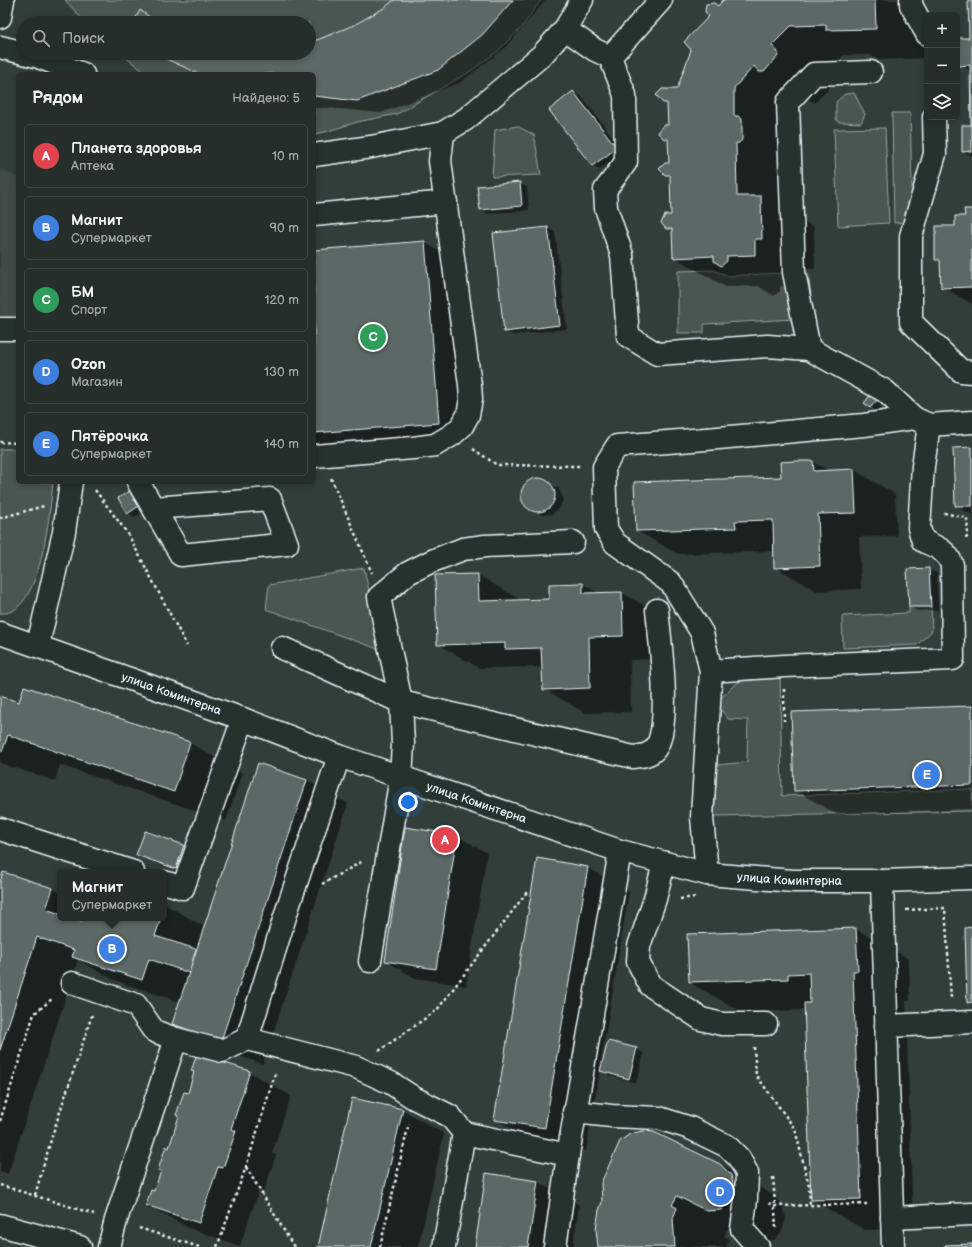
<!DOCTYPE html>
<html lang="ru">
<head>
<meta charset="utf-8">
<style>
	:root { --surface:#262e2b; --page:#2e3633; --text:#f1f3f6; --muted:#a4a8a9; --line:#424a47; --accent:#ffd166 }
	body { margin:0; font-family:"Balsamiq Sans",sans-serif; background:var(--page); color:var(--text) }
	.controls { position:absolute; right:12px; top:12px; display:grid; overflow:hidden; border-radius:6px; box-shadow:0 2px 6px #0003 }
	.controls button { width:36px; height:36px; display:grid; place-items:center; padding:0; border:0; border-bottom:1px solid var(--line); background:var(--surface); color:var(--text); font:20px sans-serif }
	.you { position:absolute; left:408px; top:802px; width:14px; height:14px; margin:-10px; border:3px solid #fff; border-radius:50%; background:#1a73e8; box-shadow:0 0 0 6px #1a73e833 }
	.badge { display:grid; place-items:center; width:26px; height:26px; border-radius:50%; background:var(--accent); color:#fff; font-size:13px; font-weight:700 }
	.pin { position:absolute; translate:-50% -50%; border:2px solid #fff; box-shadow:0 1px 4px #0006 }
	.popup { position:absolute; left:57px; top:869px; width:110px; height:52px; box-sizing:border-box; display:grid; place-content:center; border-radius:6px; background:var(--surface); filter:drop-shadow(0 1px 3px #0005); font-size:13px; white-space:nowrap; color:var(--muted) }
	.popup b { font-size:15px; color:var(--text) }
	.popup::after { content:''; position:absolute; left:50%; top:100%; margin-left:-8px; border:8px solid transparent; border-top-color:var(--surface) }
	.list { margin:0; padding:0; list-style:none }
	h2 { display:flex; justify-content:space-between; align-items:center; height:52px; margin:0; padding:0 16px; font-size:17px }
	h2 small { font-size:13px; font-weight:400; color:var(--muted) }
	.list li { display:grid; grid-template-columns:26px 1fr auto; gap:12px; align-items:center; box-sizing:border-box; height:64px; margin:0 8px 8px; padding:0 8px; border:1px solid var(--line); border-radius:6px }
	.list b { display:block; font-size:15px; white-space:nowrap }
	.list p { margin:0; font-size:13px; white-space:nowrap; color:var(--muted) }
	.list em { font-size:13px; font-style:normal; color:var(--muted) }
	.icon { flex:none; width:22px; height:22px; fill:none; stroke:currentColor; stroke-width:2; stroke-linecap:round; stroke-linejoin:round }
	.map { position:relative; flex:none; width:972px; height:1247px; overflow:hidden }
	.search { position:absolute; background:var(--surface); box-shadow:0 2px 6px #0003; left:16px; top:16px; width:300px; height:44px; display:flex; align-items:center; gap:10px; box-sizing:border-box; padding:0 14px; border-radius:22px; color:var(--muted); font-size:15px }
	.panel { position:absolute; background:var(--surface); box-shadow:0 2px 6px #0003; left:16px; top:72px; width:300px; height:412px; border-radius:6px }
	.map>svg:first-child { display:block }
	.built { fill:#3f4b46 }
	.green { fill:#495651; stroke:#98a4a4 }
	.shadow { fill:#0007 }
	.building { fill:#5c6865; stroke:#e8f1f8 }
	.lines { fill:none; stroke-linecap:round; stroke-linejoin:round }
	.minor-casing { stroke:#e8f1f8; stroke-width:25 }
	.path { stroke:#e8f1f8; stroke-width:2.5; stroke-dasharray:3 3; stroke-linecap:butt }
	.minor { stroke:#26332d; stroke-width:22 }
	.labels { text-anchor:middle; stroke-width:3; stroke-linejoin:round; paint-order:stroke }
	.street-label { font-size:12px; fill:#e8f1f8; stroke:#26332d }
</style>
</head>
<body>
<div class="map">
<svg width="972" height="1247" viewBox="0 0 972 1247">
	<rect width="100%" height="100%" fill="#323e39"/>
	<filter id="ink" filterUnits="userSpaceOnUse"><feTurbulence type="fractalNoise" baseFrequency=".025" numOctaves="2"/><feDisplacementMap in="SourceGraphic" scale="8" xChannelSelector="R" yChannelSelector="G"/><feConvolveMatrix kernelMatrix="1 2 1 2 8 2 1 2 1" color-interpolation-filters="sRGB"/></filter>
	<g filter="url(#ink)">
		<polygon class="built" points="3,170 18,177 18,322 0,322 0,173"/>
		<g class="green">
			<polygon points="65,0 541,0 522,27 498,51 471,71 397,114 357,122 325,132 314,134 314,74 147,74 120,53 309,53 309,23 86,23"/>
			<polygon points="854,93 865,114 861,123 838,122 836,119 836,102 845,94"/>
			<polygon points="892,113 910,113 913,222 894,223"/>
			<polygon points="517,126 534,135 541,175 492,177 495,130"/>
			<polygon points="885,128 889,223 838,226 834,129"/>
			<polygon points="713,270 729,276 781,273 808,273 814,318 704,324 704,333 678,333 678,271"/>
			<path d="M0,449h18v33h35c-3,28 -12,136 -53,131z"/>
			<polygon points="364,568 381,650 266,609 269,585"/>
			<polygon points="909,607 931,607 932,631 917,645 843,648 842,616 909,613"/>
			<polygon points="780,673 782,796 972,789 972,811 714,816 717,765 747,762 748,720 728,719 720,708 720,699 733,686 745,678"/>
		</g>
		<g class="shadow">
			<polygon points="395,0 546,0 505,48 461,82 381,113 328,108 314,108 314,74 196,74 167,58 162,53 309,53 309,43 317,41 354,26 384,8"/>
			<polygon points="725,0 920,0 927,26 927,58 879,60 870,55 844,55 823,76 830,83 831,86 816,102 813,102 805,97 786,118 789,213 814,227 815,269 807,269 807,285 780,286 780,291 774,296 758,286 726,287 674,257 673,232 667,229 672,216 671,177 665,174 670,164 670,141 665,138 669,126 668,104 664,102 678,90 718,7"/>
			<polygon points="969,0 972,0 972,119 971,71 960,65 970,39"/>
			<polygon points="140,11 161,23 134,23"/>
			<polygon points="574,92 581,96 624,152 600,170 593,166 550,110"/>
			<polygon points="972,126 972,156 963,151"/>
			<polygon points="436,177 437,190 429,186 429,178"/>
			<polygon points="519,183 527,187 529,210 488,214 480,210"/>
			<polygon points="972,210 972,304 942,287 941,262 936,260 956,226"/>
			<polygon points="548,228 555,232 567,329 513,335 505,331"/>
			<polygon points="424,242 454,260 469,440 314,452 314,251"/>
			<polygon points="873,395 885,403 878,412 865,403"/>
			<polygon points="972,448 972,515 956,506"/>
			<polygon points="813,462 829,471 854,470 895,494 897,536 859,537 861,589 817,591 775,567 775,551 678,554 637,531 782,478"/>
			<polygon points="542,479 559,489 563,498 560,508 552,514 542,515 534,511 526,505 522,496 525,486 532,480"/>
			<polygon points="130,492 137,496 146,511 135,517 128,513"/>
			<polygon points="929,569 937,573 938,610 917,611 910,607 908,570"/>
			<polygon points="478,575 519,599 519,601 550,600 582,584 599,593 622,593 663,616 664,659 630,660 631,712 585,713 544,689 543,669 538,667 479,668 438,644 436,576"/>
			<polygon points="25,687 190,743 242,773 226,821 60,765 55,781 0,763 0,697 19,703"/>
			<polygon points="972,707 972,809 836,814 795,790"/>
			<polygon points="307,780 348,804 263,1064 214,1048 173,1024 180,1002 114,980 78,960 8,1174 0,1171 0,885 4,873 53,889 60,893 60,918 164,918 164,904 205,927"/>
			<polygon points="145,833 184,846 191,850 183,873 145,859 137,855"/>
			<polygon points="457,836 487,853 466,986 415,978 386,961"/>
			<polygon points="588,868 629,892 600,1068 601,1068 608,1042 637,1049 644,1054 636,1083 608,1075 600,1070 586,1151 536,1143 495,1119"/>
			<polygon points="856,929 909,959 910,1001 906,1001 913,1228 865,1230 812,1200 806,1010 742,1012 689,982 688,935"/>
			<polygon points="249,1072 291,1096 272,1153 276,1155 264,1191 259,1190 240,1246 189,1228 147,1205 155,1192 195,1073"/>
			<polygon points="353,1099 403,1110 444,1134 418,1247 319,1247"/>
			<polygon points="720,1164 773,1195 783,1206 786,1219 782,1231 774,1240 761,1240 730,1225 724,1236 729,1239 726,1247 599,1247 597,1242 597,1230"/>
			<polygon points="487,1174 538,1182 579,1205 573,1247 476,1247"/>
		</g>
		<g class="building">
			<polygon points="394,0 513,0 482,35 438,70 357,101 314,96 314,74 200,74 166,59 161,53 309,53 309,41 317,40 354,25 384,8"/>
			<polygon points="723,0 875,0 876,29 826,30 826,25 791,26 772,45 778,52 778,56 764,72 759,72 754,66 734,88 734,116 738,116 742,119 742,140 739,143 736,143 737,196 761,196 762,239 755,239 755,255 727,256 727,261 721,266 714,261 714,256 673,258 672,229 666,229 661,223 665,215 671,215 670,175 665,175 659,169 665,163 669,163 668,139 664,139 658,133 663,125 668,125 667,103 663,103 656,95 662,89 677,89 691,50 684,42 709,16 705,12 706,4 714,3 718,6"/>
			<polygon points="968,0 972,0 972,151 962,152 962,125 971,125 970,65 959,66 958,38 969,38"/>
			<polygon points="140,10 158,23 133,23"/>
			<polygon points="573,91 617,148 592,166 549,110"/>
			<polygon points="520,182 522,206 480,210 477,186"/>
			<polygon points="964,209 972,209 972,287 941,288 940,260 935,260 935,233 936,233 936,226 955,226 955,216 965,216"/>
			<polygon points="548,227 560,325 504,332 493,233"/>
			<polygon points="425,241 439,423 314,433 314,250"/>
			<polygon points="872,393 879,398 870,408 864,403"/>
			<polygon points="972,447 972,506 955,506 953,448"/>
			<polygon points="795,461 813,461 814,471 854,469 856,513 818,514 820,566 774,568 773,520 735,521 736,528 636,531 634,482 781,477 780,462"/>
			<circle cx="538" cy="495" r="17"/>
			<polygon points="130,491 139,506 127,514 118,498"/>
			<polygon points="929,568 931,607 909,607 907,569"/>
			<polygon points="478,574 479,601 549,599 549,584 583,583 583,593 622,592 623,636 589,637 590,688 543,690 541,648 505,649 505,643 437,645 435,575"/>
			<polygon points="24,686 190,742 174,792 8,735 2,752 0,751 0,696 19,702"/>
			<polygon points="972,706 972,785 794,791 791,712"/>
			<polygon points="258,763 307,780 221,1041 172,1024"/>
			<polygon points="405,827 457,835 436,969 385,961"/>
			<polygon points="145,831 184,845 176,869 136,855"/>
			<polygon points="537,858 588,867 545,1128 494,1120"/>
			<polygon points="3,872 53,888 46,909 60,914 60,918 73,918 82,921 83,918 161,918 155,936 196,949 189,973 149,959 142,980 72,957 74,950 37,937 0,1050 0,882"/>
			<polygon points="972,927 972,1002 967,1003 965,928"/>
			<polygon points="856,928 858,971 853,971 861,1199 811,1200 804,1003 810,1003 809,973 788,974 788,979 689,982 687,934"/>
			<polygon points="608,1041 637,1048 629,1079 600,1071"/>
			<polygon points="197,1054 250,1071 231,1129 236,1131 223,1168 218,1167 199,1223 146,1205 151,1190 154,1191 161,1171 158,1170 166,1146 169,1148 179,1116 176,1115 184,1092 188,1093 194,1072 191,1071"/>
			<polygon points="352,1098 403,1109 371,1247 318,1247"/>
			<polygon points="642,1131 654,1132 720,1164 731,1175 734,1188 730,1201 721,1210 707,1211 677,1196 672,1205 677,1208 673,1218 675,1247 598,1247 596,1229 599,1210 602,1202 601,1183 620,1141 630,1134"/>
			<polygon points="486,1173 538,1181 528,1247 475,1247"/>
			<polygon points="972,1244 972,1247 945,1247 945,1245"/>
		</g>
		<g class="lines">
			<g class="minor-casing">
				<g id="minor">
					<polyline points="911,0 911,5 927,34"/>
					<polyline points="0,17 3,0"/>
					<polyline points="565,29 595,50 610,57 625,95 626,162 605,190 606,208 622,255 628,336 657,354 767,346 809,349"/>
					<polyline points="0,47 36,56 83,74"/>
					<polyline points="610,57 661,0"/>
					<polyline points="871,72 814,74 788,102 794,272 809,349 885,391 914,418"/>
					<polyline points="934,117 935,154 911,236 911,322 961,371 972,372"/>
					<polyline points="314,155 371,147 443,133 466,119 542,55 565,29 582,0"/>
					<polyline points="314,215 446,202"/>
					<polyline points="0,329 18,329"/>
					<polyline points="314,456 413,448 435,445 452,435 462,426 468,415 471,399 470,385 440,161 443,133"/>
					<polyline points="138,482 181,555 287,544 270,499 154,508"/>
					<path id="s1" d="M0,633l243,86 96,37 62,21 219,74 87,23 86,7h89l90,-3"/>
					<polyline points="38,645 64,532 71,482"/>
					<path d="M282,648l119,54 232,55c8,-1 16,-1 22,-8 17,-22 5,-110 2,-139"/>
					<path d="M711,671l73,-5 169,-7 -1,-94c-5,-15 -16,-18 -29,-24l-4,-13 4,-62 6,-41"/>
					<polyline points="0,829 133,872"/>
					<polyline points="664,863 655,899 639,946 638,962 650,985 701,1019 722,1024 766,1024"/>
					<polyline points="707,874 702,817 711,671 702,633 671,583 615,543 606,529 604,467 617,446 718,438 864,425 914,418 929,425 972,422"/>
					<polyline points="882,881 893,1247"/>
					<polyline points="164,882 183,888 243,719"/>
					<polyline points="370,961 401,777 403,744 401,702 379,597 408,573 432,561 463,549 485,546 573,542"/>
					<polyline points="72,983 136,1005 154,1031 176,1039 222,1051 247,1039 356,1067 391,1083 414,1098 450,1116 464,1133"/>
					<polyline points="886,1026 972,1022"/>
					<polyline points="247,1039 289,904 339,756"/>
					<polyline points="574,1112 612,1116 659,1118 690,1128 727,1146 739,1158 747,1173 746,1199 742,1229 758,1247"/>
					<polyline points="892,1218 972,1214"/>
					<polyline points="0,1225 80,1247"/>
					<polyline points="109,1247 116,1220 176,1039"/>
					<polyline points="444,1247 464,1133 568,1155 620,851"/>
					<polyline points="555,1247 568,1155"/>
				</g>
			</g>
			<g class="path">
				<polyline points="0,442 18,443"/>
				<polyline points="473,449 497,465 580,466"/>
				<polyline points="331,478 372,573"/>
				<polyline points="95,490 128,534 187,646"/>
				<polyline points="944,513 967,518 968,536 965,539"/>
				<polyline points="0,518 44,506"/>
				<polyline points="784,689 784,721"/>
				<polyline points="322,884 363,861"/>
				<polyline points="680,899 695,897"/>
				<polyline points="906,910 945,908 951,998"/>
				<polyline points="754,1047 756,1075 795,1129 809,1186 810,1205"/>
				<polyline points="379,1051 437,1010 527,892"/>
				<polyline points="0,1121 34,1014 53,998"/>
				<polyline points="246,1167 294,1247"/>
				<polyline points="773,1177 774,1189 776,1230"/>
				<polyline points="0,1185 94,1214"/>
				<polyline points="35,1195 53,1133 92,1015"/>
				<polyline points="769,1203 774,1206 867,1204"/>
				<polyline points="139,1228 199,1247"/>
				<polyline points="217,1247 246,1167 276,1071"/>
				<polyline points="380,1247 409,1123"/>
			</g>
			<use href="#minor" class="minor"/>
		</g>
	</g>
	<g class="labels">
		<g class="street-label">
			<text dy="4" stroke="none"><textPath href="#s1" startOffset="182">улица Коминтерна</textPath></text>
			<text dy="4" stroke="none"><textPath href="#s1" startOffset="506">улица Коминтерна</textPath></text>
			<text dy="4" stroke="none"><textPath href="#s1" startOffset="830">улица Коминтерна</textPath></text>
		</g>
	</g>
</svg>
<div class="controls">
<button>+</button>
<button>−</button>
<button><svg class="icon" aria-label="layers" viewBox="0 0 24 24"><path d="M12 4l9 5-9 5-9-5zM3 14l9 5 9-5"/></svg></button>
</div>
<div class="you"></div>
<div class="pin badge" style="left:445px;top:840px;background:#e0444e">A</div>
<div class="pin badge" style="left:112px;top:949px;background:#3f7fe0">B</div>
<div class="popup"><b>Магнит</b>Супермаркет</div>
<div class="pin badge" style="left:373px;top:337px;background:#2e9e5b">C</div>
<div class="pin badge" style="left:720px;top:1192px;background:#3f7fe0">D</div>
<div class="pin badge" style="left:927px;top:775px;background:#3f7fe0">E</div>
<div class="search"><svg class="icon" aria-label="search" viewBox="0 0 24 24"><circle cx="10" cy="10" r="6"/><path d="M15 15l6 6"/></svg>Поиск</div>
<section class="panel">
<h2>Рядом<small>Найдено: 5</small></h2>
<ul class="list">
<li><span class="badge" style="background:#e0444e">A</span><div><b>Планета здоровья</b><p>Аптека</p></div><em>10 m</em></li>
<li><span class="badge" style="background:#3f7fe0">B</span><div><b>Магнит</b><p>Супермаркет</p></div><em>90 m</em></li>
<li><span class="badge" style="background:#2e9e5b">C</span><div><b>БМ</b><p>Спорт</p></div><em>120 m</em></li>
<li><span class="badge" style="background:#3f7fe0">D</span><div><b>Ozon</b><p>Магазин</p></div><em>130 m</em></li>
<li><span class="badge" style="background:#3f7fe0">E</span><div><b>Пятёрочка</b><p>Супермаркет</p></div><em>140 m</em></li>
</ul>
</section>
</div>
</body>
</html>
